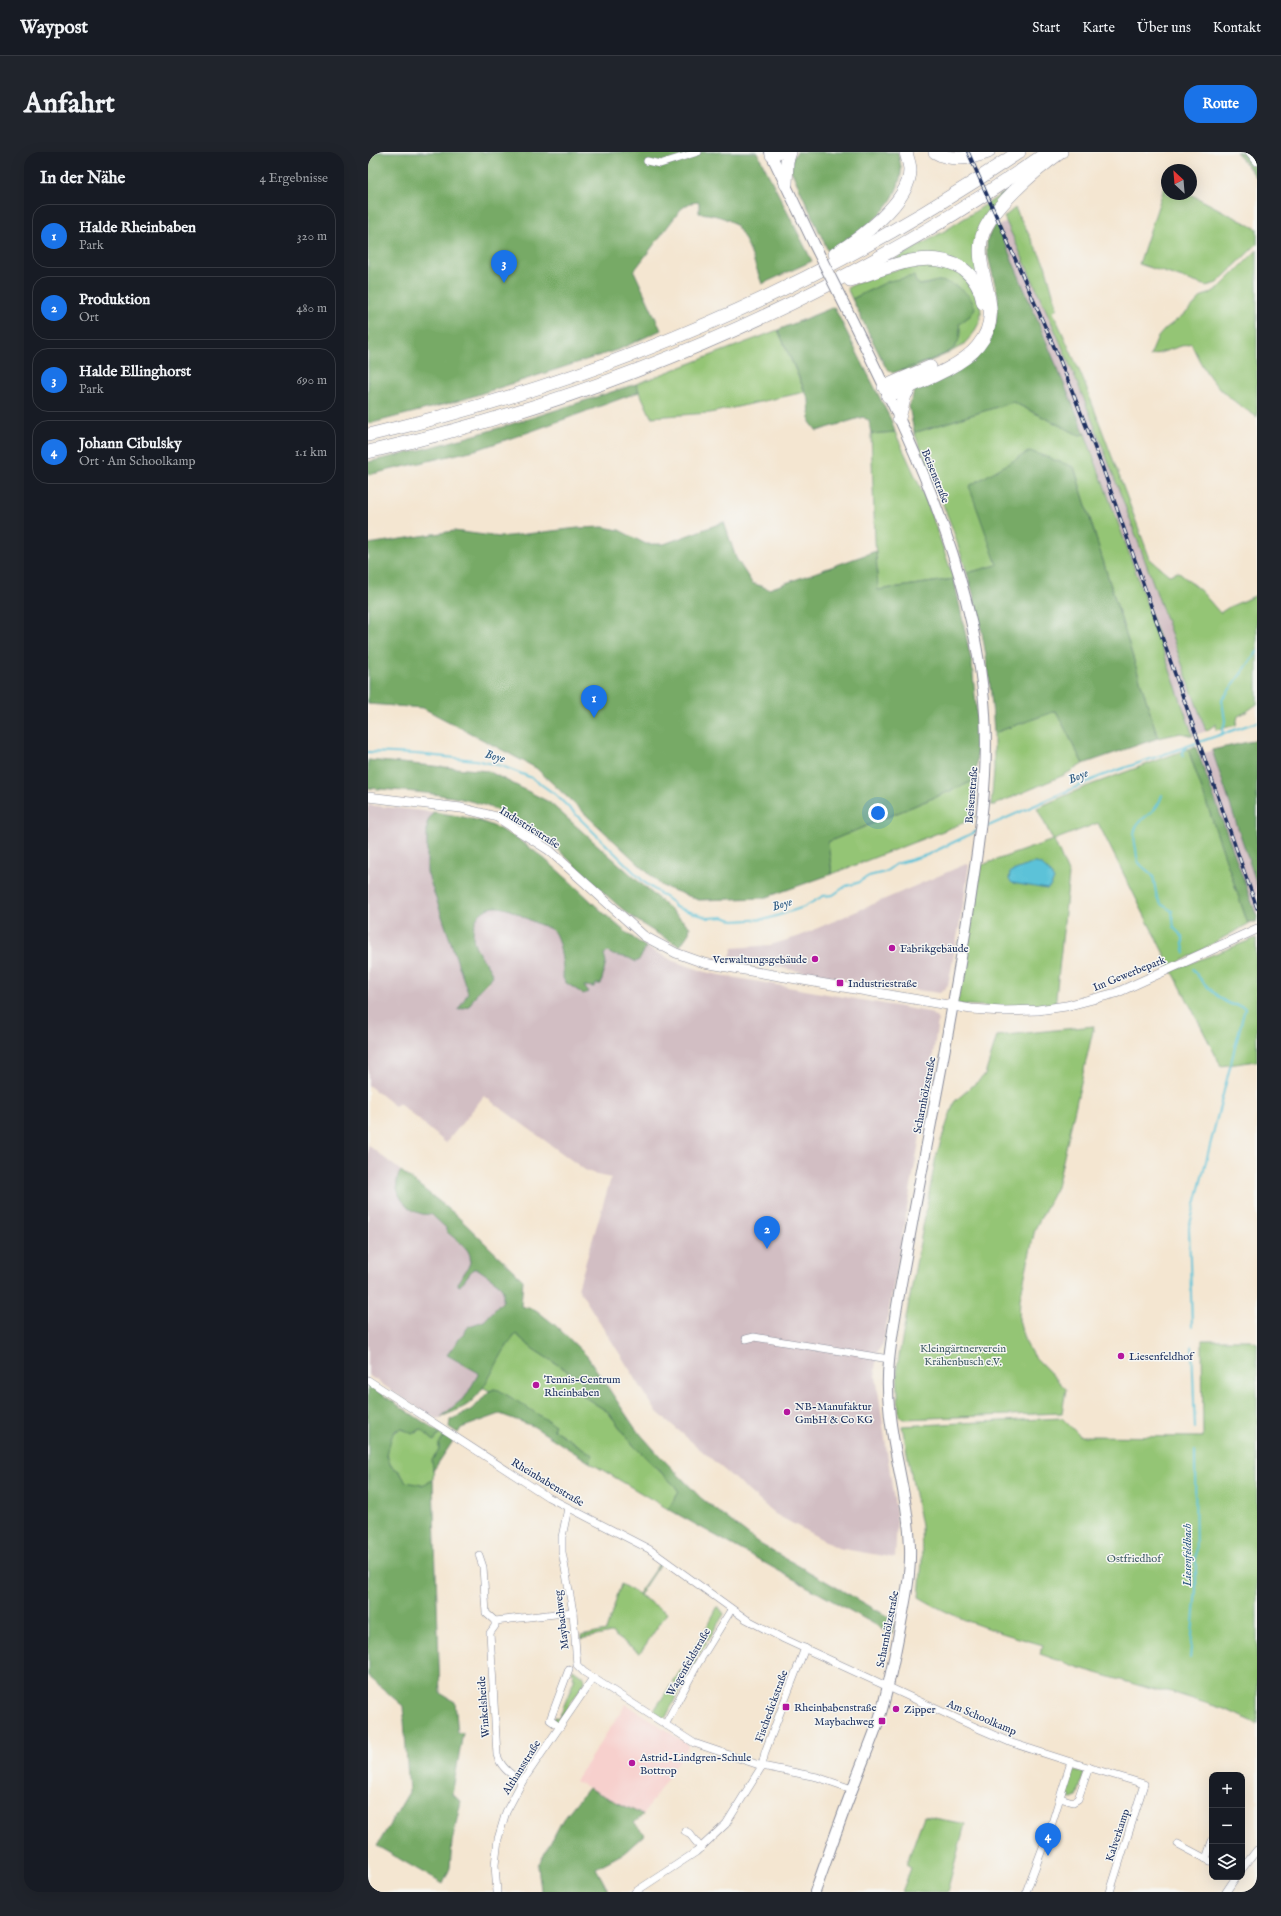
<!DOCTYPE html>
<html lang="de">
<head>
<meta charset="utf-8">
<style>
	:root { --surface:#171b24; --page:#20242c; --text:#f1f3f6; --muted:#9ea1a6; --line:#363941; --accent:#1a73e8 }
	body { margin:0; font-family:"IM FELL English",serif; background:var(--page); color:var(--text) }
	.controls { position:absolute; right:12px; bottom:12px; display:grid; overflow:hidden; border-radius:8px; box-shadow:0 4px 16px #0002 }
	.controls button { width:36px; height:36px; display:grid; place-items:center; padding:0; border:0; border-bottom:1px solid var(--line); background:var(--surface); color:var(--text); font:20px sans-serif }
	.compass { position:absolute; left:793px; top:12px; width:36px; height:36px; border-radius:50%; background:var(--surface); box-shadow:0 4px 16px #0002; rotate:334deg }
	.you { position:absolute; left:510px; top:661px; width:14px; height:14px; margin:-10px; border:3px solid #fff; border-radius:50%; background:#1a73e8; box-shadow:0 0 0 6px #1a73e833 }
	.badge { display:grid; place-items:center; width:26px; height:26px; border-radius:50%; background:var(--accent); color:#fff; font-size:13px; font-weight:700 }
	.pin { position:absolute; translate:-50% -33px; filter:drop-shadow(0 1px 2px #0008) }
	.pin::after { content:''; position:absolute; top:21px; width:14px; height:12px; background:inherit; clip-path:polygon(0 0,100% 0,50% 100%) }
	.list { margin:0; padding:0; list-style:none }
	h2 { display:flex; justify-content:space-between; align-items:center; height:52px; margin:0; padding:0 16px; font-size:17px }
	h2 small { font-size:13px; font-weight:400; color:var(--muted) }
	.list li { display:grid; grid-template-columns:26px 1fr auto; gap:12px; align-items:center; box-sizing:border-box; height:64px; margin:0 8px 8px; padding:0 8px; border:1px solid var(--line); border-radius:16px }
	.list b { display:block; font-size:15px; white-space:nowrap }
	.list p { margin:0; font-size:13px; white-space:nowrap; color:var(--muted) }
	.list em { font-size:13px; font-style:normal; color:var(--muted) }
	.icon { flex:none; width:22px; height:22px; fill:none; stroke:currentColor; stroke-width:2; stroke-linecap:round; stroke-linejoin:round }
	.map { position:relative; flex:none; width:889px; height:1740px; overflow:hidden; border-radius:16px }
	header { display:flex; align-items:center; gap:24px; box-sizing:border-box; height:56px; padding:0 20px; background:var(--surface); border-bottom:1px solid var(--line) }
	header strong { font-size:19px }
	nav { display:flex; gap:22px; margin-inline-start:auto; font-size:14px }
	.intro { display:flex; align-items:center; justify-content:space-between; box-sizing:border-box; height:96px; padding:0 24px }
	h1 { margin:0; font-size:28px }
	.button { padding:10px 18px; border-radius:16px; background:var(--accent); color:#fff; font-size:14px; font-weight:700 }
	main { display:flex; gap:24px; padding:0 24px }
	aside { flex:1; background:var(--surface); border-radius:16px; box-shadow:0 4px 16px #0002 }
	.map>svg:first-child { display:block }
	.built { fill:#f7d0cd }
	.industrial { fill:#d2bec3 }
	.green { fill:#94c575; stroke:#587a6a }
	.forest { fill:#7a6; stroke:#496c62 }
	.water { fill:#5bc2d8; stroke:#3b789b }
	.lines { fill:none; stroke-linecap:round; stroke-linejoin:round }
	.stream { stroke:#5bc2d8; stroke-width:2 }
	.minor-casing { stroke:#888a98; stroke-width:8 }
	.tertiary-casing { stroke:#888a98; stroke-width:10 }
	.secondary-casing { stroke:#888a98; stroke-width:12 }
	.motorway-casing { stroke:#888a98; stroke-width:14 }
	.minor { stroke:#fff; stroke-width:7 }
	.tertiary { stroke:#fff; stroke-width:9 }
	.secondary { stroke:#fff; stroke-width:10 }
	.motorway { stroke:#fff; stroke-width:13 }
	.rail-casing { stroke:#1b2f5e; stroke-width:3.5 }
	.rail { stroke:#f6f6f2; stroke-width:2; stroke-dasharray:6; stroke-linecap:butt }
	.secondary-bridge-casing { stroke:#888a98; stroke-width:12; stroke-linecap:butt }
	.secondary-bridge { stroke:#fff; stroke-width:10 }
	.poi-dot { fill:#b5179e; stroke:#f6f6f2; stroke-width:1.5 }
	.labels { text-anchor:middle; stroke-width:3; stroke-linejoin:round; paint-order:stroke }
	.street-label { font-size:11px; fill:#1b2f5e; stroke:#f6f6f2 }
	.poi-label { font-size:11px; fill:#1b2f5e; stroke:#f6f6f2; text-anchor:start }
	.park-label { font-size:11px; fill:#3f5c65; stroke:#f6f6f2 }
	.water-label { font-size:12px; font-style:italic; fill:#2e5b83; stroke:#f6f6f2 }
</style>
</head>
<body>
<header>
<strong>Waypost</strong>
<nav><a>Start</a><a>Karte</a><a>Über uns</a><a>Kontakt</a></nav>
</header>
<div class="intro"><h1>Anfahrt</h1><a class="button">Route</a></div>
<main>
<aside>
<h2>In der Nähe<small>4 Ergebnisse</small></h2>
<ul class="list">
<li><span class="badge">1</span><div><b>Halde Rheinbaben</b><p>Park</p></div><em>320 m</em></li>
<li><span class="badge">2</span><div><b>Produktion</b><p>Ort</p></div><em>480 m</em></li>
<li><span class="badge">3</span><div><b>Halde Ellinghorst</b><p>Park</p></div><em>690 m</em></li>
<li><span class="badge">4</span><div><b>Johann Cibulsky</b><p>Ort · Am Schoolkamp</p></div><em>1.1 km</em></li>
</ul>
</aside>
<div class="map">
<svg width="889" height="1740" viewBox="0 0 889 1740">
	<rect width="100%" height="100%" fill="#f6f6f2"/>
	<filter id="ink" filterUnits="userSpaceOnUse"><feTurbulence type="fractalNoise" baseFrequency=".025" numOctaves="2"/><feDisplacementMap in="SourceGraphic" scale="8" xChannelSelector="R" yChannelSelector="G"/><feConvolveMatrix kernelMatrix="1 2 1 2 8 2 1 2 1" color-interpolation-filters="sRGB"/></filter>
	<filter id="wash" filterUnits="userSpaceOnUse"><feTurbulence type="fractalNoise" baseFrequency=".012" numOctaves="4" result="noise"/><feDisplacementMap in="SourceGraphic" scale="16" xChannelSelector="R" yChannelSelector="G"/><feGaussianBlur stdDeviation="0.9" result="paint"/><feColorMatrix in="noise" values="0 0 0 0 0 0 0 0 0 0 0 0 0 0 0 0 0 1.4 0 .05"/><feComposite in="paint" operator="in"/></filter>
	<g filter="url(#wash)">
		<rect width="100%" height="100%" fill="#f4e6d1"/>
		<polygon class="built" points="258,1552 321,1593 275,1663 207,1629"/>
		<g class="industrial">
			<polygon points="638,70 670,138 726,273 767,381 838,579 825,584 760,398 725,302 630,74"/>
			<polygon points="844,598 889,733 889,765 831,603"/>
			<polygon points="0,653 65,660 59,671 59,720 100,841 90,858 101,854 110,839 121,830 123,820 113,807 105,784 108,768 111,762 119,756 125,755 143,758 184,778 189,785 196,817 195,826 197,830 215,842 218,837 216,834 222,835 233,831 238,810 236,802 240,800 245,803 264,807 272,806 278,795 308,810 341,821 561,860 568,865 570,869 556,962 515,1192 510,1199 507,1217 529,1369 527,1406 470,1396 407,1362 288,1259 210,1136 243,1026 229,1023 217,1018 116,944 78,991 31,951 27,954 0,933"/>
			<polygon points="598,712 601,713 596,748 580,834 572,841 503,832 361,807 365,796 402,793 429,785"/>
			<polygon points="0,993 33,1019 28,1029 29,1038 31,1044 59,1063 62,1062 78,1076 78,1079 102,1099 103,1106 101,1114 91,1128 105,1117 110,1117 130,1131 135,1138 135,1149 116,1169 101,1174 80,1204 111,1221 98,1244 71,1267 61,1263 0,1223"/>
		</g>
		<g class="green">
			<polygon points="798,30 799,42 822,42 889,77 889,92 849,131 839,134 771,112"/>
			<polygon points="642,37 615,73 617,140 593,112 519,112 578,78"/>
			<path d="M647,56l30,57 12,43 -4,4 30,67 67,180 19,16 9,-3 23,19 19,22 9,-6 28,-12v109l-11,8 -8,4 -2,9 -20,5v-6l-10,7c-37,-102 -72,-205 -112,-306 -27,-71 -59,-139 -90,-208z"/>
			<path d="M889,98v167c-35,-23 -49,-35 -66,-74l-41,13 8,-19 7,-8 22,-17 15,-16 7,-2 11,-7z"/>
			<path d="M575,112l23,11 14,26 1,12 -2,10 -6,11 -10,11 -14,8 -44,19 -2,-2c21,-8 64,-16 56,-46l12,-9 -11,-27 -21,-7 -19,4c-18,-14 -51,6 -68,14l-5,-11c32,-16 61,-23 96,-24z"/>
			<polygon points="410,178 437,240 342,261 283,265 268,232"/>
			<polygon points="645,250 711,283 717,282 760,398 825,584 813,581 790,586 706,315 629,413 599,421 584,375 546,280 552,279"/>
			<polygon points="527,280 559,350 586,427 509,438 503,282"/>
			<polygon points="688,559 715,612 696,623 626,653 623,653 626,619 626,581"/>
			<polygon points="820,597 880,772 801,816 799,808 730,671 686,688 701,723 687,855 670,858 587,852 608,715 685,688 669,656 717,635"/>
			<polygon points="608,628 606,666 588,674 464,722 460,690"/>
			<polygon points="888,786 889,909 853,914 806,822 802,819"/>
			<polygon points="726,874 689,1035 667,1077 652,1147 651,1168 656,1187 664,1202 698,1237 694,1261 535,1267 531,1264 529,1215 568,1004 586,950 617,923 629,884"/>
			<polygon points="148,1182 165,1197 215,1229 212,1236 215,1244 240,1260 266,1294 307,1334 311,1340 300,1357 221,1310 225,1303 185,1277 187,1273 126,1237 122,1239 114,1235 133,1202"/>
			<path d="M834,1188h48l7,3v381l-30,-14 -59,-19h-10l-72,-21 -46,-16 3,-9c-46,-13 -82,-23 -124,-48l3,-36 -1,-35 -19,-100 160,-8 18,18 123,1z"/>
			<path d="M32,1277l16,4 5,-4 13,12 6,-8 5,3 -6,8v6l-5,6 -1,24c-8,6 -17,7 -27,2 -3,-3 -4,-8 -7,-11 -4,-3 -7,-3 -10,-8 -4,-11 0,-30 11,-34z"/>
			<polygon points="292,1410 293,1410 271,1443 299,1461 272,1501 243,1481 213,1487 213,1484 238,1479 253,1432 270,1442"/>
			<polygon points="350,1454 356,1462 340,1488 334,1484"/>
			<polygon points="332,1486 339,1491 329,1504 324,1500"/>
			<polygon points="322,1504 329,1508 321,1520 315,1515"/>
			<polygon points="205,1517 216,1525 217,1530 189,1571 185,1569 187,1565 191,1566 207,1526 205,1525 206,1521 202,1520"/>
			<polygon points="313,1518 320,1524 312,1536 305,1530"/>
			<polygon points="303,1533 311,1539 298,1565 294,1566 285,1560"/>
			<polygon points="706,1619 716,1621 709,1645 705,1647 697,1645 697,1642 703,1622"/>
			<polygon points="556,1664 597,1672 579,1740 534,1740 543,1716 538,1713"/>
		</g>
		<g class="forest">
			<path d="M0,0h389l55,109 -50,23c-6,-16 -17,-53 -30,-62 -11,-6 -22,-8 -33,-9v-11l-9,1 -9,6 -47,62 27,59 -41,19 -162,52 -90,23z"/>
			<path d="M429,0h101c1,7 4,15 3,21 -5,39 -43,60 -72,80l-38,-83 2,-13z"/>
			<polygon points="868,0 889,0 889,26"/>
			<polygon points="629,72 717,282 711,283 645,250 552,279 546,280 541,254 547,238 622,187 628,171 630,144 619,100 619,88 625,75"/>
			<path d="M546,124l2,6 4,3c7,0 13,-4 19,-4 15,1 32,12 36,27l-4,7 -12,9c2,7 1,18 -5,24 -10,9 -44,19 -58,24l-4,1 -7,-7 -33,-67 37,-18z"/>
			<polygon points="466,155 524,270 527,280 503,282 501,269 495,265 449,279 442,270 441,248 410,178"/>
			<path d="M268,232l3,8 -107,39 -53,18 -111,26v-13c91,-19 179,-49 268,-78z"/>
			<path d="M662,299l44,16 84,271 -75,26 -27,-53 -62,22c-3,-54 -11,-109 -27,-160l30,-8 -28,-79z"/>
			<polygon points="356,370 368,406 384,431 401,437 508,399 510,438 586,427 604,512 610,574 608,628 460,690 464,722 396,746 331,748 294,734 168,616 55,556 0,552 0,392 86,379 132,385 210,376 235,375 251,378 278,392 296,392"/>
			<polygon points="889,588 889,733 844,598"/>
			<polygon points="828,595 889,765 888,770 883,770 880,772 820,597"/>
			<path d="M0,608l120,11 61,31 141,125 -1,6 -9,13c-19,-10 -37,-20 -54,-34 -42,-34 -76,-79 -127,-101 -40,-18 -88,-19 -131,-23z"/>
			<path d="M65,660c20,3 42,6 60,14 60,27 98,84 153,121l-6,12 -4,3 -7,-4 -16,-3 -5,-3 -4,2 2,8 -5,22h-5l-2,3 -10,-1 4,6 -5,2 -18,-12 -2,-4c1,-10 -3,-40 -10,-47 -4,-4 -14,-6 -19,-9 -16,-7 -37,-24 -53,-9 -6,5 -8,15 -8,23 1,16 14,26 20,40l-15,15 -9,15 -11,4 10,-17 -41,-121v-49z"/>
			<path d="M33,1019l54,43 68,66 -2,26 15,4 19,15 32,31 48,72 24,27 42,43 59,46 134,76 -2,14 -224,-125 11,-17 -4,-6 -41,-40 -26,-34 -25,-16 -4,-5 4,-10 -50,-32 -17,-15c-18,20 -25,49 -44,67 -8,8 -21,11 -31,16l25,-21 13,-23 -32,-18 22,-29 15,-5 19,-20v-11l-5,-7 -20,-14h-5l-13,17 -2,-1c0,-5 4,-9 7,-13 15,-20 -5,-28 -19,-41v-3l-15,-14c-22,4 -44,-25 -30,-43z"/>
			<polygon points="0,1233 72,1281 66,1289 53,1277 44,1282 35,1277 28,1278 23,1286 19,1304 23,1314 31,1319 38,1330 54,1333 65,1328 72,1541 87,1550 90,1581 95,1581 84,1643 93,1649 84,1690 82,1716 75,1732 9,1694 41,1640 35,1554 0,1524"/>
			<polygon points="126,1237 131,1238 187,1273 185,1277 225,1303 221,1310 165,1274 132,1262 93,1276 90,1281 81,1275 82,1268 105,1257 120,1240"/>
			<polygon points="77,1284 85,1289 65,1319 64,1308 71,1298 71,1292"/>
			<polygon points="220,1636 275,1663 266,1671 277,1682 256,1701 228,1716 241,1740 172,1740 173,1738 170,1714 195,1667"/>
		</g>
		<path class="water" d="M666,711c8,-1 17,10 20,17l-4,7 -3,2 -35,-6 -3,-3 1,-8z"/>
		<g class="lines">
			<g class="stream">
				<polyline points="854,582 857,569 854,548 889,500"/>
				<polyline points="0,600 48,602 107,608 134,614 164,626 188,643 276,730 305,751 307,755 341,766 356,765 366,769 399,767 436,755 455,744 465,743 478,734 489,731 501,724 517,720 528,712 559,703 609,679"/>
				<polyline points="816,604 814,599 819,595"/>
				<path d="M794,643c-8,29 -35,17 -26,54 1,5 0,11 4,15 4,5 9,7 13,12l4,22 4,6 11,7 2,17 9,9v8l2,8"/>
				<polyline points="616,676 733,624 889,570"/>
				<path d="M824,1174l-3,-98 56,-220c-5,-4 -9,-2 -15,-4 -11,-4 -31,-25 -37,-35"/>
				<polyline points="824,1194 827,1276"/>
				<polyline points="822,1506 828,1437 827,1299"/>
			</g>
		</g>
	</g>
	<g filter="url(#ink)">
		<g class="lines">
			<g class="minor-casing">
				<g id="minor">
					<polyline points="881,0 889,10"/>
					<polyline points="279,9 292,12 330,0"/>
					<polyline points="378,1187 386,1185 521,1207"/>
					<polyline points="0,1228 180,1345 281,1397 378,1467 414,1486 605,1574 644,1591 703,1610 684,1671 658,1740"/>
					<polyline points="200,1356 194,1385 194,1400 205,1460 209,1513 216,1520 326,1591 394,1614 449,1625 484,1637"/>
					<path d="M111,1403l4,12 3,46 9,8v5l-5,7 7,122c4,13 14,19 25,27"/>
					<polyline points="127,1469 205,1460"/>
					<polyline points="297,1573 329,1513 363,1458"/>
					<polyline points="192,1575 182,1568 201,1517"/>
					<polyline points="703,1610 776,1632 742,1740"/>
					<polyline points="692,1646 705,1650 710,1647 721,1615"/>
					<polyline points="317,1679 321,1681 333,1696"/>
					<polyline points="810,1692 844,1710"/>
					<polyline points="838,1707 844,1689"/>
					<polyline points="874,1717 889,1698"/>
					<polyline points="129,1740 127,1713 130,1687 138,1660 154,1630 225,1526"/>
					<polyline points="267,1740 328,1700 358,1672 394,1614 397,1600 437,1496"/>
					<polyline points="858,1740 868,1725"/>
				</g>
			</g>
			<g class="tertiary-casing">
				<polyline id="tertiary" points="0,645 93,656 129,665 181,698 276,784 308,801 336,811 603,857 634,859 670,858 698,854 748,841 889,777"/>
			</g>
			<g class="secondary-casing">
				<g id="secondary">
					<polyline points="402,0 446,92"/>
					<path d="M447,1740c13,-36 25,-72 39,-107 8,-23 19,-46 26,-69 9,-29 14,-58 20,-88 5,-26 11,-54 10,-81 -2,-63 -28,-122 -21,-186 4,-40 13,-81 20,-121 21,-115 45,-230 62,-345 10,-68 20,-135 12,-204 -15,-133 -74,-256 -133,-375"/>
				</g>
			</g>
			<g class="motorway-casing">
				<g id="motorway">
					<path d="M567,0c17,10 35,6 53,0"/>
					<polyline points="404,3 410,0"/>
					<polyline points="418,32 419,9 422,0"/>
					<path d="M467,102c24,-15 75,-52 75,-84 0,-6 -3,-12 -4,-18"/>
					<path d="M482,128c35,-11 79,-34 113,-11 11,8 18,21 20,34"/>
					<polyline points="516,235 562,215"/>
					<path d="M520,244c26,-12 73,-28 90,-50 29,-35 -3,-68 3,-105 4,-29 57,-73 80,-89"/>
					<polyline points="531,266 537,243 543,234"/>
					<path d="M0,283c233,-54 453,-148 651,-283"/>
					<path d="M0,300c244,-56 474,-156 680,-300"/>
				</g>
			</g>
			<use href="#minor" class="minor"/>
			<use href="#tertiary" class="tertiary"/>
			<use href="#secondary" class="secondary"/>
			<use href="#motorway" class="motorway"/>
			<g class="rail-casing">
				<polyline id="rail" points="600,0 691,206 734,314 889,756"/>
			</g>
			<use href="#rail" class="rail"/>
			<g class="secondary-bridge-casing">
				<polyline id="secondary-bridge" points="446,92 482,164"/>
			</g>
			<use href="#secondary-bridge" class="secondary-bridge"/>
		</g>
	</g>
	<g class="poi-dot">
		<circle cx="524" cy="796" r="4"/>
		<circle cx="447" cy="807" r="4"/>
		<rect x="468" y="827" width="8" height="8" rx="2"/>
		<circle cx="753" cy="1204" r="4"/>
		<circle cx="168" cy="1233" r="4"/>
		<circle cx="419" cy="1260" r="4"/>
		<rect x="414" y="1551" width="8" height="8" rx="2"/>
		<circle cx="528" cy="1557" r="4"/>
		<rect x="510" y="1565" width="8" height="8" rx="2"/>
		<circle cx="264" cy="1611" r="4"/>
	</g>
	<g class="labels">
		<g class="street-label">
			<text transform="translate(568 324) rotate(68)" y="4">Beisenstraße</text>
			<text transform="translate(603 643) rotate(-85)" y="4">Beisenstraße</text>
			<text transform="translate(162 675) rotate(32)" y="4">Industriestraße</text>
			<text transform="translate(761 821) rotate(-22)" y="4">Im Gewerbepark</text>
			<text transform="translate(556 943) rotate(-79)" y="4">Scharnhölzstraße</text>
			<text transform="translate(180 1330) rotate(31)" y="4">Rheinbabenstraße</text>
			<text transform="translate(193 1468) rotate(-97)" y="4">Maybachweg</text>
			<text transform="translate(519 1477) rotate(-79)" y="4">Scharnhölzstraße</text>
			<text transform="translate(320 1510) rotate(-60)" y="4">Wagenfeldstraße</text>
			<text transform="translate(403 1554) rotate(-70)" y="4">Fischedickstraße</text>
			<text transform="translate(115 1555) rotate(-94)" y="4">Winkelsheide</text>
			<text transform="translate(614 1565) rotate(23)" y="4">Am Schoolkamp</text>
			<text transform="translate(153 1615) rotate(-58)" y="4">Althansstraße</text>
			<text transform="translate(749 1683) rotate(-72)" y="4">Kalverkamp</text>
		</g>
		<g class="poi-label">
			<text x="532" y="800">Fabrikgebäude</text>
			<text x="439" y="811" text-anchor="end">Verwaltungsgebäude</text>
			<text x="480" y="835">Industriestraße</text>
			<text x="761" y="1208">Liesenfeldhof</text>
			<text x="176" y="1231">Tennis-Centrum<tspan x="176" dy="13">Rheinbaben</tspan></text>
			<text x="427" y="1258">NB-Manufaktur<tspan x="427" dy="13">GmbH &amp; Co KG</tspan></text>
			<text x="426" y="1559">Rheinbabenstraße</text>
			<text x="536" y="1561">Zipper</text>
			<text x="506" y="1573" text-anchor="end">Maybachweg</text>
			<text x="272" y="1609">Astrid-Lindgren-Schule<tspan x="272" dy="13">Bottrop</tspan></text>
		</g>
		<g class="park-label">
			<text x="595" y="1200">Kleingärtnerverein<tspan x="595" dy="13">Krähenbusch e.V.</tspan></text>
			<text x="766" y="1410">Ostfriedhof</text>
		</g>
		<g class="water-label">
			<text transform="translate(127 604) rotate(15)" y="4">Boye</text>
			<text transform="translate(710 624) rotate(-23)" y="4">Boye</text>
			<text transform="translate(414 752) rotate(-17)" y="4">Boye</text>
			<text transform="translate(819 1403) rotate(-90)" y="4">Liesenfeldbach</text>
		</g>
	</g>
</svg>
<div class="controls">
<button>+</button>
<button>−</button>
<button><svg class="icon" aria-label="layers" viewBox="0 0 24 24"><path d="M12 4l9 5-9 5-9-5zM3 14l9 5 9-5"/></svg></button>
</div>
<svg class="compass" viewBox="-18 -18 36 36"><path d="M0-13l5 13h-10z" fill="#e53935"/><path d="M0 13l5-13h-10z" fill="#9ea1a6"/></svg>
<div class="you"></div>
<div class="pin badge" style="left:226px;top:566px">1</div>
<div class="pin badge" style="left:399px;top:1097px">2</div>
<div class="pin badge" style="left:136px;top:131px">3</div>
<div class="pin badge" style="left:680px;top:1704px">4</div>
</div>
</main>
</body>
</html>
